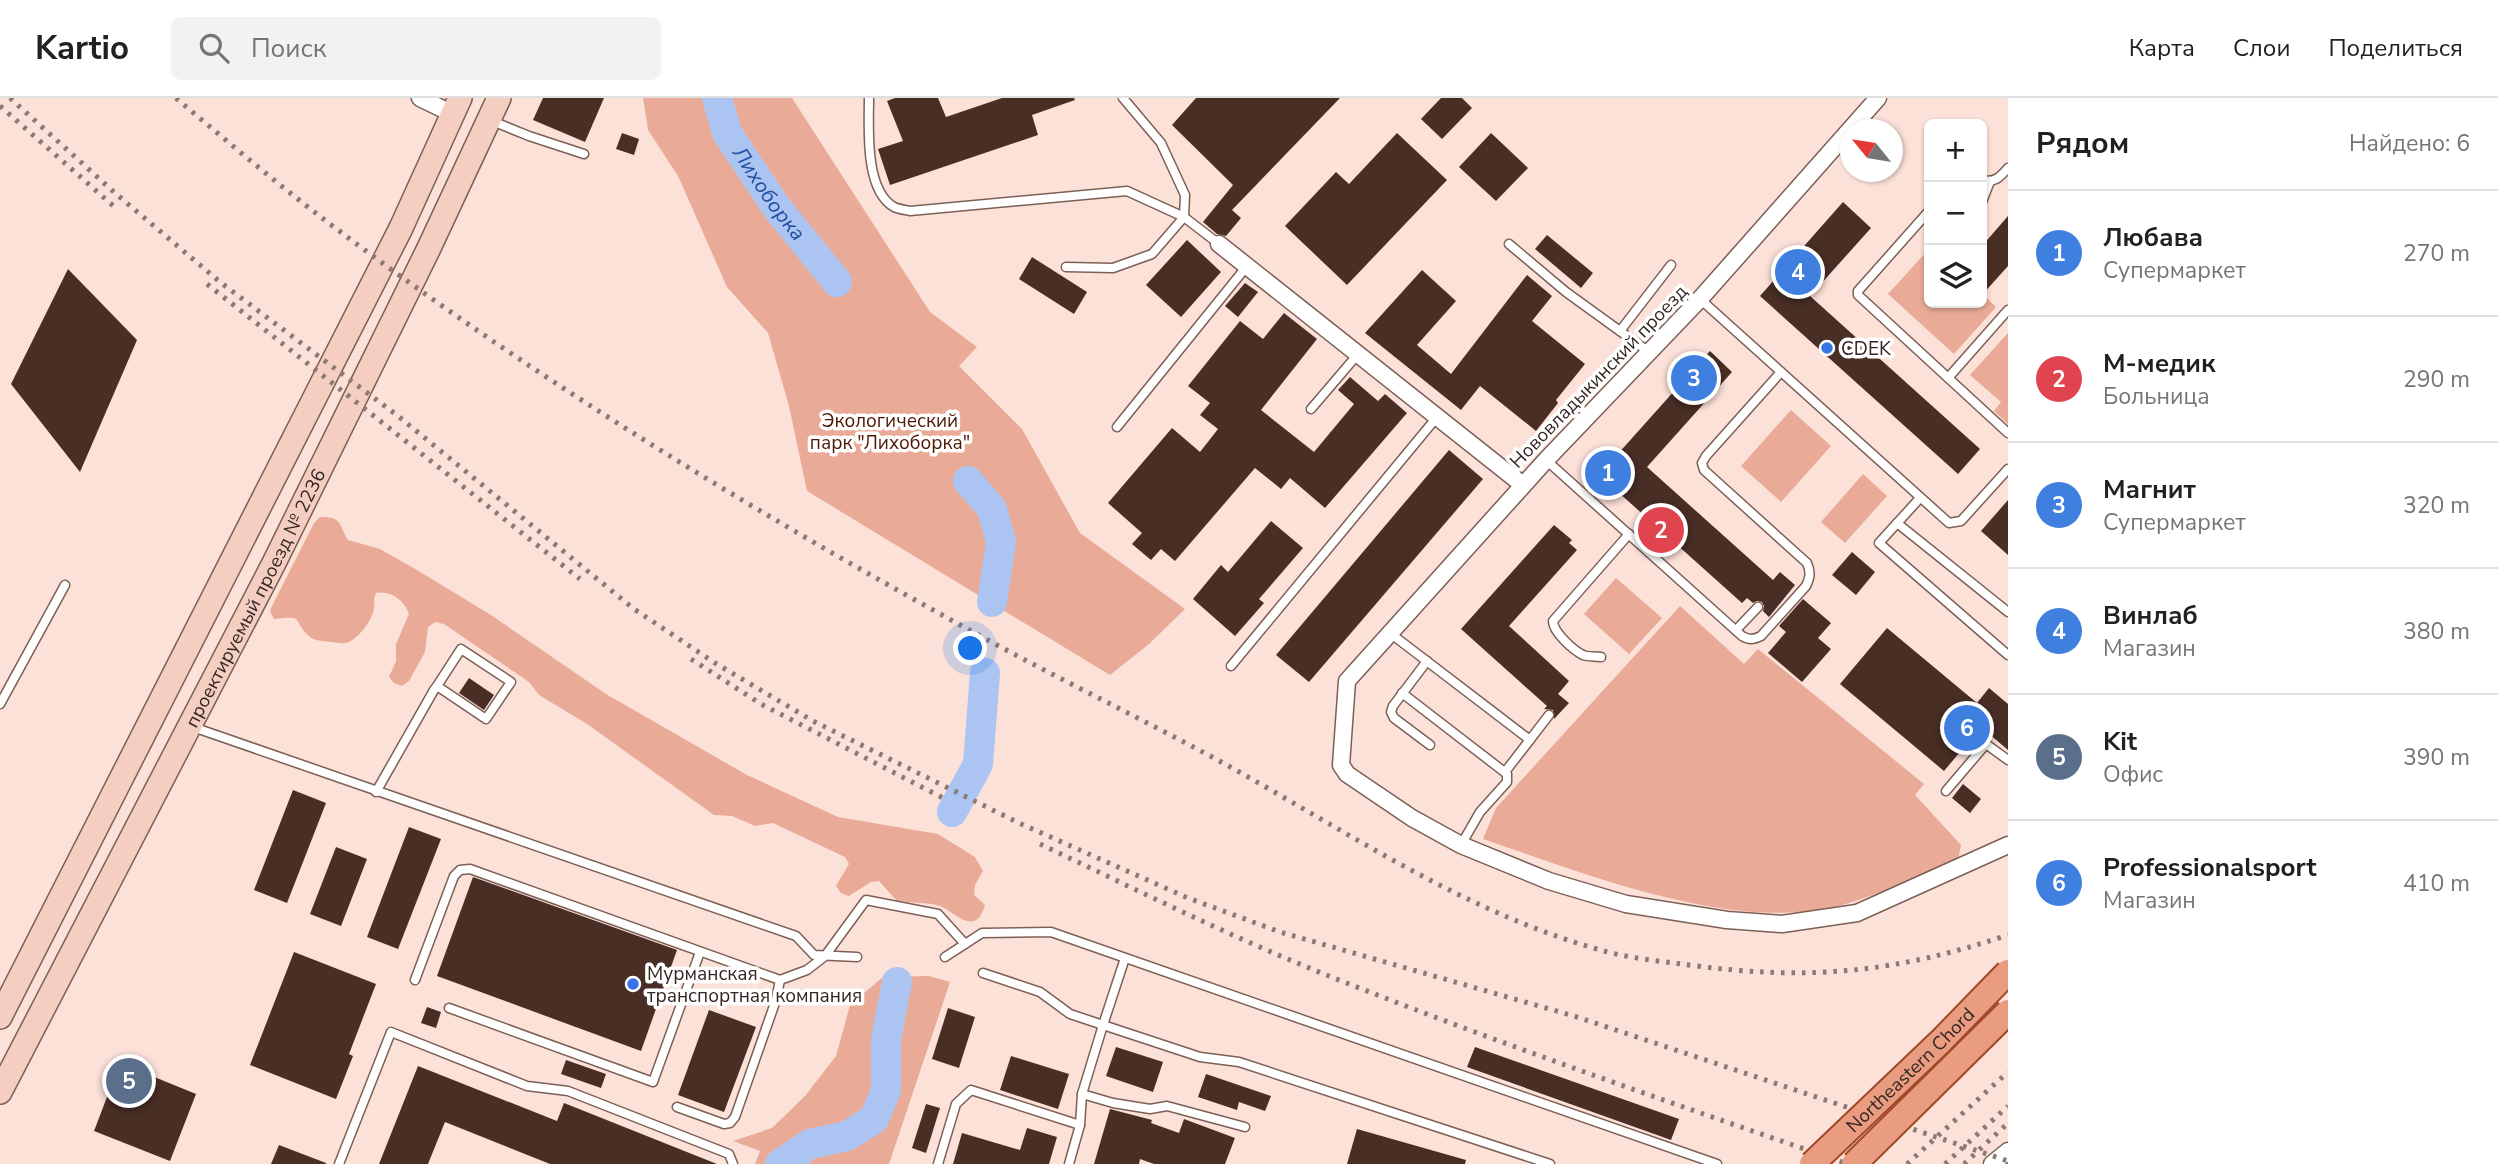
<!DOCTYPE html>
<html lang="ru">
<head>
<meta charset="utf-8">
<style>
	:root { --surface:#fff; --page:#f2f2f2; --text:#202124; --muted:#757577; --line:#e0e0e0; --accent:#3773e2 }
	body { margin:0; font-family:"Nunito Sans",sans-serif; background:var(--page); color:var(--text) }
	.controls { position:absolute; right:21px; top:21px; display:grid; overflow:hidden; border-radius:10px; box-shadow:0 2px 5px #0004 }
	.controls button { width:63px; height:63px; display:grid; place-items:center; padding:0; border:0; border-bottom:2px solid var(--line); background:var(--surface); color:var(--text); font:35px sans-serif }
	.compass { position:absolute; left:1840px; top:21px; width:63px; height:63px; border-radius:50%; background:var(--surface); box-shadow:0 2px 5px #0004; rotate:300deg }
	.you { position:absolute; left:971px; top:551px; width:24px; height:24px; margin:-18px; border:5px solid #fff; border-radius:50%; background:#1a73e8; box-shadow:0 0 0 10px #1a73e833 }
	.badge { display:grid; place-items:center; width:46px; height:46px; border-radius:50%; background:var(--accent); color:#fff; font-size:23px; font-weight:700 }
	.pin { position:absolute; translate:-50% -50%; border:4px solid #fff; box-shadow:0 2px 7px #0006 }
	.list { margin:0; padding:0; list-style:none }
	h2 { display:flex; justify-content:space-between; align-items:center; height:91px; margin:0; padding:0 28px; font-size:30px }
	h2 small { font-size:23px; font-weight:400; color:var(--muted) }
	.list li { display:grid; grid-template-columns:46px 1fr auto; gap:21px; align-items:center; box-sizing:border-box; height:126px; padding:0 28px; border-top:2px solid var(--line) }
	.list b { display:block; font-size:26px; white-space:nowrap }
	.list p { margin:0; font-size:23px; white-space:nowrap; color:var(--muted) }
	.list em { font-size:23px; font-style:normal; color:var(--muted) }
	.icon { flex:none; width:38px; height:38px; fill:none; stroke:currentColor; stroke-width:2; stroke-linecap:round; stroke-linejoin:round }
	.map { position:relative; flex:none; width:2008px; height:1066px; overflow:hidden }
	header { display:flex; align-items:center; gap:42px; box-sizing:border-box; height:98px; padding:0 35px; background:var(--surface); border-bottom:2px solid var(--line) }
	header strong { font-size:33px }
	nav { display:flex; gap:38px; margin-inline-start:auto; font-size:24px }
	.search { width:490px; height:63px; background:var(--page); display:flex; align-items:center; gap:18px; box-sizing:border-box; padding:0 24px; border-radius:10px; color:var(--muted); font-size:26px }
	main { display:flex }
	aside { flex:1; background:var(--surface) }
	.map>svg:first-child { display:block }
	.green { fill:#e9ab97 }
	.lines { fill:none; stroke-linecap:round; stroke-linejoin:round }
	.river { stroke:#abc4f1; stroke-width:30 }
	.building { fill:#482e25 }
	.service-casing { stroke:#7c5f55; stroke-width:11 }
	.minor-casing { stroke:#7c5f55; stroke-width:19 }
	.secondary-casing { stroke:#7c5f55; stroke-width:26 }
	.service { stroke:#fff; stroke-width:8 }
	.minor { stroke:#fff; stroke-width:16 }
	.secondary { stroke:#f4cec0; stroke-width:23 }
	.rail { stroke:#8c7973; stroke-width:5; stroke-dasharray:3.5 7; stroke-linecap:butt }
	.primary-bridge-casing { stroke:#a04829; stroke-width:28; stroke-linecap:butt }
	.primary-bridge { stroke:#e99c80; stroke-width:24 }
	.poi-dot { fill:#3773e2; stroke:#fff; stroke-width:2.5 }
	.labels { text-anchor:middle; stroke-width:7; stroke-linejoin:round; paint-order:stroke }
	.poi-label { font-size:19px; fill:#342723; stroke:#fff; text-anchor:start }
	.street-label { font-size:19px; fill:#342723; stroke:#fff }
	.park-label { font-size:19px; fill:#4e1804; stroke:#fff }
	.water-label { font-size:21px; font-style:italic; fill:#214ea2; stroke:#fff }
</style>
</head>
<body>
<header>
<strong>Kartio</strong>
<div class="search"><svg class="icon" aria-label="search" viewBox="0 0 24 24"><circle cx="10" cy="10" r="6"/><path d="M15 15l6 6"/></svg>Поиск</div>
<nav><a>Карта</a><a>Слои</a><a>Поделиться</a></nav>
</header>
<main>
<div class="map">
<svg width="2008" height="1066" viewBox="0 0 2008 1066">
	<rect width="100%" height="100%" fill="#fce1d8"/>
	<g class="green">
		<polygon points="643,0 792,0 930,214 977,249 959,268 1022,331 1080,435 1185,511 1149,546 1110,577 807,393 789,308 768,235 727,189 678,78 648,32"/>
		<polygon points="1929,151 1929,205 1982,205 1982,195 1996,209 1954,256 1888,196"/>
		<polygon points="2008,235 2008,326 1994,313 2001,304 1970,277"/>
		<polygon points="1791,312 1831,348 1781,404 1741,368"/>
		<polygon points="1863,376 1887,398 1845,445 1821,424"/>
		<path d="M320,419c22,-1 19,8 28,23l32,9 37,21 74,45 115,79 141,81 91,42 100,17 37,23 8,14 -8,14 -1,10 11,10c-9,32 -28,9 -43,2 -9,-5 -34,-4 -45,-6l-18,-20 -8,1 -22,14 -8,-3 -5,-7 13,-22 -4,-7 -72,-34 -18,3 -23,-10 -18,-1 -127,-91 -48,-29 -10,-13 -85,-58 -9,-2 -7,5 -3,25 -16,29 -7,5 -8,-3 -5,-6 7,-16v-17l13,-30c-5,-14 -18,-24 -33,-21 -3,6 -1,10 -2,16 -2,11 -16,31 -28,34 -5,1 -11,-1 -16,-1 -7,-1 -16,-1 -21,-6 -18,-16 -2,-21 -35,-17l-4,-8 3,-7 41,-81z"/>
		<polygon points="1616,480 1662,520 1629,556 1584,516"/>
		<path d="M1680,508l64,58 14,-15 166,135 -9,11 46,50 -3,15c-36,14 -72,32 -109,43 -108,34 -262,-29 -366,-64l13,-31z"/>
		<polygon points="929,878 950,884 889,1066 755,1066 760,1053 733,1043 772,1030 805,998 836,958 850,907 883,879"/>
	</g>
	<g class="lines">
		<g class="river">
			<path id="s1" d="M717,0l10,35 50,75 60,74"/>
			<polyline points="968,383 992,411 1001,444 992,504"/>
			<polyline points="952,714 978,666 985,575"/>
			<polyline points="780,1066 810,1046 847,1038 874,1021 886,992 886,941 897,884"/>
		</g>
	</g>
	<g class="building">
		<polygon points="543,0 604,0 585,44 533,22"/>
		<polygon points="895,0 938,0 946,19 1002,0 1074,0 1075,2 1032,17 1038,37 890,87 878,51 903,43 887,3"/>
		<polygon points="1196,0 1340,0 1232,112 1241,120 1226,138 1217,136 1203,124 1233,87 1172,27"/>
		<polygon points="1441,0 1462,0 1472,10 1442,41 1421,21"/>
		<polygon points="622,35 639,41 634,57 616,51"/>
		<polygon points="1397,35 1447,82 1347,187 1285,128 1336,74 1349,86"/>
		<polygon points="1491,35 1528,70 1496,103 1459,69"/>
		<polygon points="1843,104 1871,130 1810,198 1980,351 1958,376 1760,198"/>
		<polygon points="2008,118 2008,168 1982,197 1982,148"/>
		<polygon points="1547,137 1593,175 1581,190 1535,151"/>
		<polygon points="1187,142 1221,174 1181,219 1146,187"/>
		<polygon points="1032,159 1087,194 1074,216 1019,181"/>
		<polygon points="68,171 137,242 80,374 11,286"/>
		<polygon points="1422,172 1456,203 1417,247 1451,276 1527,177 1552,198 1532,223 1585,266 1556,302 1558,305 1536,333 1480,288 1461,312 1365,235"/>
		<polygon points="1245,185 1258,194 1238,219 1225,208"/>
		<polygon points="1284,215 1317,241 1261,312 1314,354 1354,306 1338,292 1350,279 1378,303 1385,296 1407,315 1325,410 1290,380 1281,391 1255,370 1175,463 1161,451 1151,462 1132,446 1142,435 1108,405 1172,330 1200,354 1218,331 1200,317 1210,305 1188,288 1240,223 1263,241"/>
		<polygon points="1710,253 1732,274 1647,369 1773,482 1780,474 1795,487 1769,519 1763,513 1764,508 1762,504 1757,503 1753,505 1747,500 1742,505 1599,377"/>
		<polygon points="1449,352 1483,381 1309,584 1276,557"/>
		<polygon points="2008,402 2008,457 1981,433"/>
		<polygon points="1271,423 1303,450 1259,501 1264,505 1235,538 1193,501 1221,467 1228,474"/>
		<polygon points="1554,427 1572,442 1569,445 1577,452 1509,528 1569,583 1558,596 1569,605 1554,621 1553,612 1544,611 1547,608 1461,531"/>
		<polygon points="1852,454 1875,474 1856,497 1832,477"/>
		<polygon points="1803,501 1831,525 1818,540 1831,551 1802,584 1768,555 1786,534 1779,528"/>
		<polygon points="1887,530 1977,605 1989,590 2008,606 2008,652 1981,629 1944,673 1840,586"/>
		<polygon points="469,580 494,597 484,612 459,595"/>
		<polygon points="1963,686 1981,701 1970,715 1952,700"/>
		<polygon points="293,692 326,705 287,805 254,792"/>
		<polygon points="409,729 441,741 398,851 367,839"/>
		<polygon points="336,749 367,761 341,828 310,816"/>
		<polygon points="473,779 677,852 641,953 437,878"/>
		<polygon points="294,854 376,886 349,956 353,958 336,1001 250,967"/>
		<polygon points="427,909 441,914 436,930 421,925"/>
		<polygon points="948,910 975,919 959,970 932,961"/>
		<polygon points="709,912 756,929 724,1014 678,997"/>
		<polygon points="1116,949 1163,964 1153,994 1106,978"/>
		<polygon points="1475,949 1679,1021 1671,1042 1467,969"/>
		<polygon points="1011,958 1069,976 1058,1011 1000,992"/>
		<polygon points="566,962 606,976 601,990 561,976"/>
		<polygon points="120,965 196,996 170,1063 94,1033"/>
		<polygon points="418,968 557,1023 564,1005 717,1066 550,1066 445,1024 428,1066 379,1066"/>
		<polygon points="1206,976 1271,998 1265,1013 1239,1004 1237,1012 1198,999"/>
		<polygon points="926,1006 940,1010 926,1055 912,1050"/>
		<polygon points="1110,1011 1152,1022 1151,1025 1179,1035 1184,1021 1235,1040 1225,1066 1154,1066 1140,1061 1139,1066 1094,1066"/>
		<polygon points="1027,1030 1057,1039 1049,1066 953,1066 962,1035 1020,1052"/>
		<polygon points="1357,1031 1466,1062 1465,1066 1347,1066"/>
		<polygon points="279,1047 326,1065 326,1066 271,1066"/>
	</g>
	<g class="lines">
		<g class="service-casing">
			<g id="service">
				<path d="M869,0c0,28 -5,92 25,109 4,2 11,3 16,4l217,-20 57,26 35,27"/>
				<polyline points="492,23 529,38 584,56"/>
				<path d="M1982,82c13,3 18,-3 26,-12"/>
				<polyline points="1982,104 1990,83"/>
				<polyline points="1929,113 1858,193 1858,197 2008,335"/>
				<polyline points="1509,146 1566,194 1649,254"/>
				<polyline points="1066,169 1113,170 1152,156 1184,119 1185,97 1161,45 1123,0"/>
				<polyline points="1700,201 1949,425 1961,423 2008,371"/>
				<polyline points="1620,233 1671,167"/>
				<polyline points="1948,280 2008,212"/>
				<polyline points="1311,311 1358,256"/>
				<polyline points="1117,329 1247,168"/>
				<path d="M1546,362l196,176c7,4 11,4 19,0l45,-50c4,-8 5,-14 1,-23l-103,-93 -2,-7 4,-7 75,-84"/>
				<polyline points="1920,400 1879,445 2008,557"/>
				<polyline points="1897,425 2008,514"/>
				<polyline points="1736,532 1758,509"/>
				<polyline points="1390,535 1530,642"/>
				<path d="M1601,559c-6,-1 -13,0 -18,-2 -10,-5 -30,-23 -30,-34l76,-87"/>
				<polyline points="1427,563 1393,608 1391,614 1394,620 1430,647"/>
				<polyline points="1231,568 1437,319"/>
				<polyline points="1402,595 1507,676 1507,684 1480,714 1461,747"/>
				<polyline points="0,606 65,487"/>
				<polyline points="190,628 796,838 814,857 857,859"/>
				<polyline points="1505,674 1549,617"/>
				<polyline points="1946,693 1986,646 2008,662"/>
				<polyline points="376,694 434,592 437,588 461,551 511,584 486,621 437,588"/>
				<polyline points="945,859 982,835 1051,834 1717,1066"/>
				<polyline points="1125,860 1103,927 1200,959 1239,964 1550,1066"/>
				<polyline points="983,875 1040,894 1070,916 1103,927 1082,996 1080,1027 1069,1066"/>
				<polyline points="415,882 454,778 460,772 470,771 780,882 807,872 825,858 866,802 938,816 965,846"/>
				<polyline points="449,910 653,984 700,854"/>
				<polyline points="1082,996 1113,1005 1150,1011 1167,1008 1245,1029"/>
				<polyline points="677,1009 724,1026 730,1025 735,1019 776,902 780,882"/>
				<polyline points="339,1066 391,934 527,988 568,993 729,1056 733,1066"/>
				<polyline points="938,1066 956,1006 971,992 1080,1027"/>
			</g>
		</g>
		<g class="minor-casing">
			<g id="minor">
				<polyline points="420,0 453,16"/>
				<polyline points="1878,0 1700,201 1546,362 1347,583 1341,667 1347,676 1412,720 1461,747 1549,783 1626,806 1727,822 1782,826 1857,815 2008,747"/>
				<polyline points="1219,146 1523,387"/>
				<polyline points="1992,1066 2008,1053"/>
			</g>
		</g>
		<g class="secondary-casing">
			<g id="secondary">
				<polyline points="0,919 401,130 460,0"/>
				<path id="s2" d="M0,994l274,-529 155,-315 70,-150"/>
			</g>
		</g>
		<use href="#service" class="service"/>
		<use href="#minor" class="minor"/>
		<use href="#secondary" class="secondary"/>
		<g class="rail">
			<polyline points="10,0 115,95 220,184 398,318 634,511 715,565 813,623 1019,725 1188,800 1280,834 1574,918 2008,1063"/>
			<path d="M176,0c53,45 106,90 162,132 200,151 416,282 635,402 80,44 161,83 241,126 125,68 245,152 383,191 29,9 62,12 92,16 119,16 205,8 319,-30"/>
			<polyline points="0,8 118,112"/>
			<polyline points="207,186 580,481"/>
			<polyline points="691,561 761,606 945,701"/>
			<path d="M1040,746c95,45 191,93 289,132 171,68 345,128 519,188"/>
			<polyline points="1907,1066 2008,974"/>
			<polyline points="1945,1066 2008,1008"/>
			<polyline points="1964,1066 2008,1025"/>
		</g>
		<g class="primary-bridge-casing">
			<g id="primary-bridge">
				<path id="s3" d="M1812,1066l129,-123 67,-69"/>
				<polyline points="1854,1066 2008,914"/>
			</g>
		</g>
		<use href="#primary-bridge" class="primary-bridge"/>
	</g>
	<g class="poi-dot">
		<circle cx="1827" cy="250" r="7"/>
		<circle cx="633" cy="886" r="7"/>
	</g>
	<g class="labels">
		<g class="poi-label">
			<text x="1841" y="257">CDEK</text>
			<text x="647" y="882">Мурманская<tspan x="647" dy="22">транспортная компания</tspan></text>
		</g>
		<g class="street-label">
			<text transform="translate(1598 278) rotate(-46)" y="7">Нововладыкинский проезд</text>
			<text dy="7" stroke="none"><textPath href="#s2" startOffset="556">проектируемый проезд № 2236</textPath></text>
			<text dy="7" stroke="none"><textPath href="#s3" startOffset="136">Northeastern Chord</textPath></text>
		</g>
		<g class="park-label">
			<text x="890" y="329">Экологический<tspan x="890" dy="22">парк "Лихоборка"</tspan></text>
		</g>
		<g class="water-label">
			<text dy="7" stroke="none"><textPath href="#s1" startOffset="110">Лихоборка</textPath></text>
		</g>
	</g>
</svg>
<div class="controls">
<button>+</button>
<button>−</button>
<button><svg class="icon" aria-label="layers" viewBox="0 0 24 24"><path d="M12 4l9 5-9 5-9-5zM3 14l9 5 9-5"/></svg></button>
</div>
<svg class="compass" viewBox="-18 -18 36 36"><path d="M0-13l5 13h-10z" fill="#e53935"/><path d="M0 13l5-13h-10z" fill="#757577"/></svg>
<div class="you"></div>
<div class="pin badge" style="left:1608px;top:375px;background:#3f7fe0">1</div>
<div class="pin badge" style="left:1661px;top:432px;background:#e0444e">2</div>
<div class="pin badge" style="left:1694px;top:280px;background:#3f7fe0">3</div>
<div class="pin badge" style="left:1798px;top:174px;background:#3f7fe0">4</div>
<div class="pin badge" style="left:129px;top:983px;background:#5c6f8a">5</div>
<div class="pin badge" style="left:1967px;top:630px;background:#3f7fe0">6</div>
</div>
<aside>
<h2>Рядом<small>Найдено: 6</small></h2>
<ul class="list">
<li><span class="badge" style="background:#3f7fe0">1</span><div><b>Любава</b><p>Супермаркет</p></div><em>270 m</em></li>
<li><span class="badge" style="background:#e0444e">2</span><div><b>М-медик</b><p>Больница</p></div><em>290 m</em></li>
<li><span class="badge" style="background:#3f7fe0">3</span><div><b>Магнит</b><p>Супермаркет</p></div><em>320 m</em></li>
<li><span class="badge" style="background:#3f7fe0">4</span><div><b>Винлаб</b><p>Магазин</p></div><em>380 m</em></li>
<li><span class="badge" style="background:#5c6f8a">5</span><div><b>Kit</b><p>Офис</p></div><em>390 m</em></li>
<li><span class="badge" style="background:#3f7fe0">6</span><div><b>Professionalsport</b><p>Магазин</p></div><em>410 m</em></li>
</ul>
</aside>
</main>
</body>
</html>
